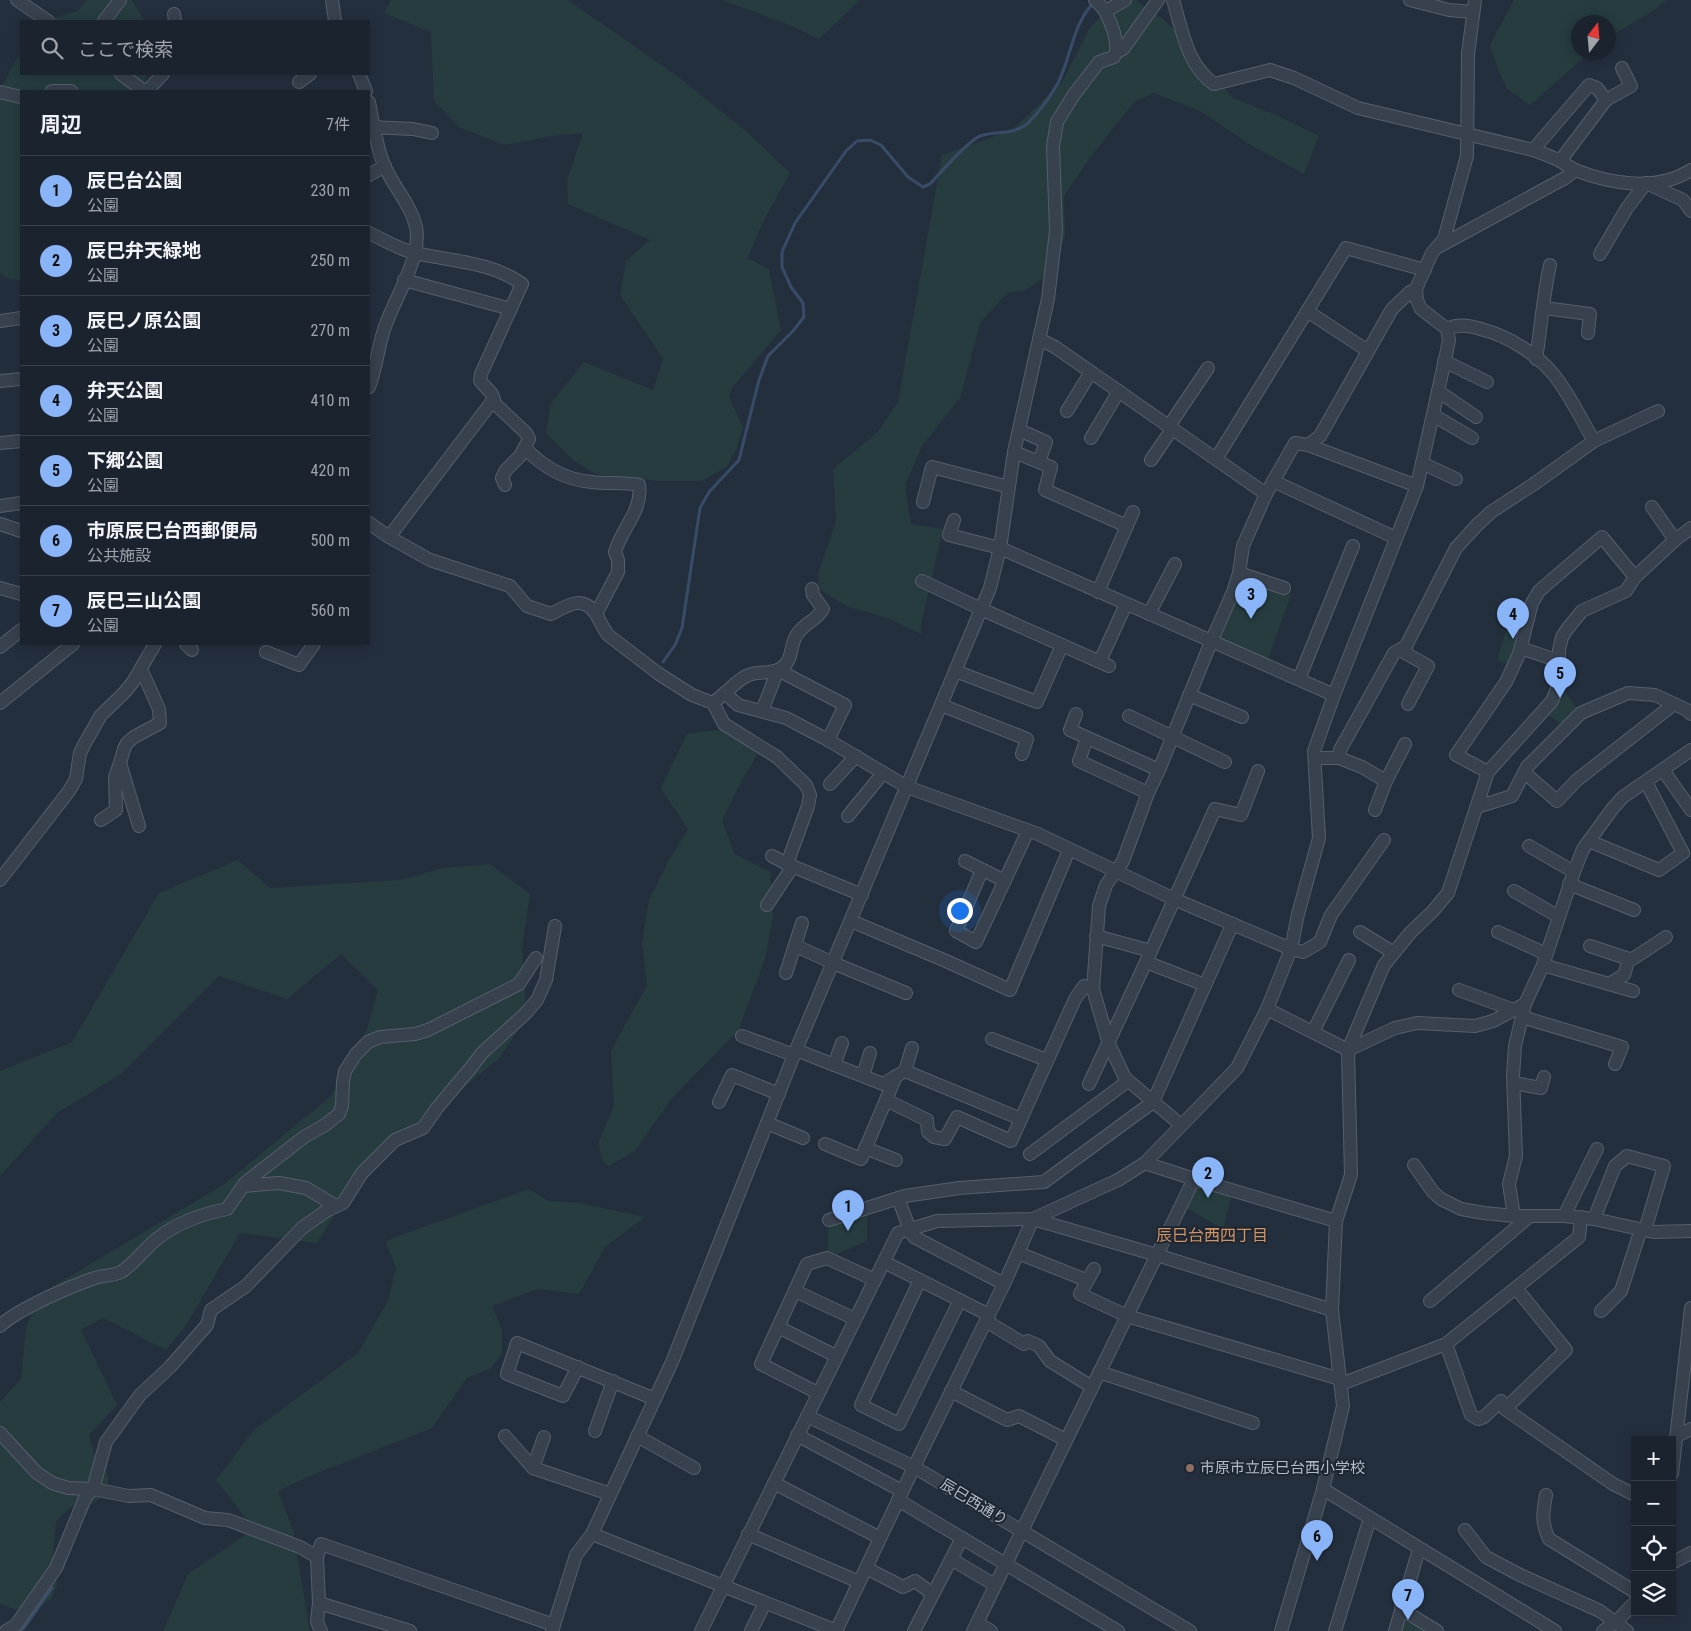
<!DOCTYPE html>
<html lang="ja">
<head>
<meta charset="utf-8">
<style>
	:root { --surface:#1b232e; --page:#242b36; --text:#f1f3f6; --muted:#a0a4aa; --line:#39404a; --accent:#8ab4f8 }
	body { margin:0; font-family:"Roboto Condensed","Noto Sans JP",sans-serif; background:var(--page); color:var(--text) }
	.controls { position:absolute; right:15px; bottom:15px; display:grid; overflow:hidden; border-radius:0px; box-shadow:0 2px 12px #0003 }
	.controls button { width:45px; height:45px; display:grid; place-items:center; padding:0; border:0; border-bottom:1px solid var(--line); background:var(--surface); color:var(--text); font:25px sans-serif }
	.compass { position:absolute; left:1571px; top:15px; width:45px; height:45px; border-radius:50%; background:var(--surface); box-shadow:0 2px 12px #0003; rotate:16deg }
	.you { position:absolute; left:959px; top:910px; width:18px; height:18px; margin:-12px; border:4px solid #fff; border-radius:50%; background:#1a73e8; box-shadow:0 0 0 8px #1a73e833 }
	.badge { display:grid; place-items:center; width:32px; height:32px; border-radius:50%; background:var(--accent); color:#111; font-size:16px; font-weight:700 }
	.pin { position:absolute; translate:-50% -41px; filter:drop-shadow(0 1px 2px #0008) }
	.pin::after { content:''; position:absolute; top:26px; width:18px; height:15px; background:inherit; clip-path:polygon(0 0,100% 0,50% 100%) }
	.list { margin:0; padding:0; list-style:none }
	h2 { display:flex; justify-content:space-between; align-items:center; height:65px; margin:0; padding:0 20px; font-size:21px }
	h2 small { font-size:16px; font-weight:400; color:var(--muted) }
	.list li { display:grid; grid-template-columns:32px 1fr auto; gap:15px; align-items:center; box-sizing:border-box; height:70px; padding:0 20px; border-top:1px solid var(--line) }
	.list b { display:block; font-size:19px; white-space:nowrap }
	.list p { margin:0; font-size:16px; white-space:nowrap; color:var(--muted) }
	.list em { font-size:16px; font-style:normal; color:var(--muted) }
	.icon { flex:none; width:28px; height:28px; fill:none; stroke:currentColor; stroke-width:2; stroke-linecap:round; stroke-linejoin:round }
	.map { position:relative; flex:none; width:1691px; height:1631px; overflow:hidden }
	.search { position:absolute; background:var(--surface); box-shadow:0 2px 12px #0003; left:20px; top:20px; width:350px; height:55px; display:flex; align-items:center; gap:12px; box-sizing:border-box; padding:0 18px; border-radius:0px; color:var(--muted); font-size:19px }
	.panel { position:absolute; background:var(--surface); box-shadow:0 2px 12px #0003; left:20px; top:90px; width:350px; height:555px; border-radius:0px }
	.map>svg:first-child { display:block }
	.green { fill:#263c3f }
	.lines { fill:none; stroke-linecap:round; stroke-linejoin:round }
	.stream { stroke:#394c67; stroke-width:3 }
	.minor-casing { stroke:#565f6c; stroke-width:14 }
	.minor { stroke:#38414e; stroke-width:12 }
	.education-dot { fill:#8d6e63; stroke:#1d2633; stroke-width:2 }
	.labels { text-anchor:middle; stroke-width:4; stroke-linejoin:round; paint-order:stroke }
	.poi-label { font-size:15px; fill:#b4bcc9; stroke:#1d2633; text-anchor:start }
	.street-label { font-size:15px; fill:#b4bcc9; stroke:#1d2633 }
	.neighbourhood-label { font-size:16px; fill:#d59563; stroke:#1d2633 }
</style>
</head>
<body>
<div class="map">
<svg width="1691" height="1631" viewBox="0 0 1691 1631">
	<rect width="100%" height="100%" fill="#242f3e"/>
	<g class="green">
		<polygon points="87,0 132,0 145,21 43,21 78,11"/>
		<path d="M391,0h177l109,76 70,56 43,41c-16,28 -31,55 -42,85l21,11 12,61 -49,58 -3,9 14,30 -7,23 -9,17 -26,14h-44l-61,-7 -23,-14 -27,-27 5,-30 33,-41 69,28 10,-31 -43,-64 6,-34 24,-21 -82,-36 -1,-24 16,-47 -32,3 -46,9 -46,-18 -25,-26 -3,-69 -47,-19z"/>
		<polygon points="722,0 860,0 819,39 792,26"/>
		<polygon points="1122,0 1135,0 1162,18 1184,38 1233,98 1276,115 1319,136 1304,174 1249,144 1200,111 1154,93 1134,102 1090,158 1064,196 1065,237 1050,273 1026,290 1008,292 980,323 960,398 922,446 905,485 911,524 943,529 921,625 921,634 887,618 846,606 819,589 818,574 836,521 833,469 877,433 898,402 942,155 1012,130 1062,82 1089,29 1110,6"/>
		<polygon points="1514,0 1666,0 1653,11 1609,37 1608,22 1578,22 1578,52 1589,53 1530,105 1507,89 1498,70 1490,45"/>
		<polygon points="21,51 21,74 147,74 143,91 21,91 21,280 9,279 0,273 0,90"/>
		<polygon points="1239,573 1291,595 1266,665 1211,642"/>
		<polygon points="1508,625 1525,630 1514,666 1497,660"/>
		<polygon points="1559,684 1581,713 1566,728 1543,711"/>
		<polygon points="741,727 757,755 741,782 722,821 735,854 770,872 773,917 765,959 738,1031 672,1098 635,1151 609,1166 603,1162 598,1144 614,1105 611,1051 647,985 642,942 649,900 671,856 688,830 661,788 687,734"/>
		<polygon points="238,860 270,888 400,880 443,868 490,864 530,894 522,950 525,993 524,1022 499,1058 360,1175 317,1243 240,1233 185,1327 166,1350 103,1318 81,1330 117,1405 89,1435 96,1461 109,1477 106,1494 92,1504 71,1507 56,1521 53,1553 57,1585 51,1599 29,1614 0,1604 0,1402 21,1379 26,1327 40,1294 223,1185 331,1096 367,1029 378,990 341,954 287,999 219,976 121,1074 57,1113 0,1176 0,1071 72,1042 159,893"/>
		<polygon points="1194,1179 1233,1191 1223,1229 1181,1205"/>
		<polygon points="529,1189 549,1201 580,1203 645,1217 605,1247 579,1294 537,1289 492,1306 502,1330 502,1354 491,1368 467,1378 432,1428 310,1476 278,1491 293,1530 310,1631 163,1631 188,1574 254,1529 216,1480 254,1430 358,1353 388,1301 396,1268 385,1241"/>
		<polygon points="867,1208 867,1241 827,1258 829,1220"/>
		<polygon points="1401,1609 1437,1631 1395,1631"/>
	</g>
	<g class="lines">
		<g class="stream">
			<path d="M663,662l12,-17 7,-17 18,-120 9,-16 30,-32 20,-80 9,-24 25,-25 11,-14 -1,-14 -12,-16 -9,-20v-15l13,-29 51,-72 11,-10 13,-1 11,5 27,32 15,10 7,-3c10,-11 39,-44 50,-48 16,-6 34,0 48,-13 11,-11 22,-26 30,-40 12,-23 16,-63 36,-80"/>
			<polyline points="19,1631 24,1628 52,1588"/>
		</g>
		<g class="minor-casing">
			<g id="minor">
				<polyline points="17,0 48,21"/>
				<polyline points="332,0 335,21"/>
				<path d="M1173,0c9,29 14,66 41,84l56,-14 24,8 64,30 175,42c8,3 17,6 25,10 6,3 11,7 17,10 36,14 81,22 116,0"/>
				<polyline points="1410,0 1449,10 1473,12"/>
				<polyline points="1106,11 1125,0"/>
				<polyline points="174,14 175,21"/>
				<polyline points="104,21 120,0"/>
				<polyline points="1116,52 1123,49 1158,0"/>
				<polyline points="121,74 144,91"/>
				<polyline points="359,74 366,91"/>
				<polyline points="299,82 310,74"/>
				<polyline points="52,91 71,91"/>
				<polyline points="147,91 163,74"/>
				<polyline points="0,92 21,97"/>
				<path d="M369,102c4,21 7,43 15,63 9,21 27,40 32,62 6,30 -20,69 -30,97 -8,20 -9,43 -17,63"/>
				<polyline points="369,127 413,129 432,133"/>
				<polyline points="1533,150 1589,85 1597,88 1606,100"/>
				<polyline points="1560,161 1606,100 1631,86 1622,68"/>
				<polyline points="369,175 385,166"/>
				<polyline points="1646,183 1683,200 1691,211"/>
				<path d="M369,233c15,7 29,16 46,20 35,8 77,9 107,31l-41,90 -1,7 12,13 2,5 -105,138"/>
				<polyline points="1438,247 1565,178 1575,170"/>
				<polyline points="1600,254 1627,208 1646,183"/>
				<polyline points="404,280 511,309"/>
				<polyline points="1544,308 1590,314 1588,333"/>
				<polyline points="1307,311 1368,351"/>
				<polyline points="0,321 21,318"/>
				<path d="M1447,329c12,-6 25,-3 37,1 24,6 54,25 70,45 16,20 27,44 40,66"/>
				<polyline points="1039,339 1055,347 1266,494"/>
				<path d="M1536,359c5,-31 7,-63 14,-94"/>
				<polyline points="1444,361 1487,382"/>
				<polyline points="0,381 21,379"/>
				<polyline points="1438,391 1476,417"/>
				<polyline points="492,401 526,433 529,439 520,456 506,470 502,478 505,485"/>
				<polyline points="1067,411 1091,372"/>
				<polyline points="1433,415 1472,438"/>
				<polyline points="1169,426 1208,368"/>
				<polyline points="1019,430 1046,442 1039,462"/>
				<polyline points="1091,438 1119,391"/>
				<polyline points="0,443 21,441"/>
				<polyline points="1308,445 1320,436 1392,309 1410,292 1416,289"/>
				<path d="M525,448c18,19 41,32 67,34 16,2 31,0 47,3 4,26 -18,44 -24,67l3,8v12l-22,42"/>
				<polyline points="1014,452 1051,467 1045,490 1127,526"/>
				<polyline points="1216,459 1346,248 1425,270"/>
				<polyline points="1151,460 1172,429"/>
				<polyline points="1422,463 1456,479"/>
				<polyline points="1273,481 1396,538"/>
				<polyline points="923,502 932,467 1009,487"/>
				<polyline points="0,506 21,503"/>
				<polyline points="1652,507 1675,540"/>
				<polyline points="954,520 949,535 1000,548 1334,695"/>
				<path d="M369,523l20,14 41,23 80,26 17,20 24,8c16,-8 31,-20 45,0 4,7 7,14 12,21l51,39 33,21 21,8 12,-10 13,12 48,13 42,22 79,47 131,47 136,65 117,50 12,3 17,-10 11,-27 53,-75"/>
				<polyline points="0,524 21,531"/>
				<polyline points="1239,573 1284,588"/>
				<polyline points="922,581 981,609 1109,666"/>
				<polyline points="0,588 21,594"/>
				<polyline points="1098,592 1133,512"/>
				<polyline points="1149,614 1175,564"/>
				<polyline points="186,644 192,650"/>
				<polyline points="0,647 21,630"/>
				<polyline points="1521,648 1559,661"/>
				<polyline points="1400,650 1428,666 1408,704"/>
				<polyline points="266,652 299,665 314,644"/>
				<polyline points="1100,661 1126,604"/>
				<polyline points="955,671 1037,702 1062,645"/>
				<polyline points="1299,679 1353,546"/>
				<path d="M725,693c10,-9 19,-19 32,-20 8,-1 15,0 23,-4 15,-9 8,-23 18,-36 7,-10 19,-13 25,-24l-10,-14 -1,-6"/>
				<polyline points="1189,695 1242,717"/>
				<polyline points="0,703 73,644"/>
				<polyline points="713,703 724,724 777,757 806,785 810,795 808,806 787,864"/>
				<polyline points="941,705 1027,739 1022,754"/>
				<polyline points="762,711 778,670 845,705 828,740"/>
				<polyline points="1076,714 1070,730 1159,770"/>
				<polyline points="1129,716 1225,762"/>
				<polyline points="1087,738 1079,761 1148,793"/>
				<polyline points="1315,758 1339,758 1362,767 1386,781"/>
				<polyline points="1339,758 1340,750 1394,653 1406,646 1456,548 1477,525 1491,512 1534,484 1594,441 1658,411"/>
				<polyline points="1663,770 1691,810"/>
				<polyline points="1488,772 1456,755 1506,682 1519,654 1532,603 1539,591 1602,537 1635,577"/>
				<polyline points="1525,773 1557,801 1577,780 1674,704"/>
				<polyline points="830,784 856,756"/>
				<polyline points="1477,807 1512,796 1527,767 1581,713 1628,693 1655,695 1687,710 1691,714"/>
				<polyline points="1375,810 1386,781 1405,744"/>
				<polyline points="848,816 883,773"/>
				<polyline points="101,820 116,810 115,777 120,763"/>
				<polyline points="139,826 120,763 124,749 127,743 134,737 160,723 159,709 141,669"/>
				<polyline points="1589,841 1659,870 1683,853 1646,782"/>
				<polyline points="1529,846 1574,872"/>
				<polyline points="772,856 787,864 862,895"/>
				<polyline points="965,861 1005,881"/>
				<polyline points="982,870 956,931 976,942 1028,831"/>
				<polyline points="0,880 69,791 76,779 80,753 85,743 101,715 124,693 133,682 155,644"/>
				<polyline points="1569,884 1634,910"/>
				<polyline points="1514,891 1559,917"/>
				<polyline points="767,905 793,866"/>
				<polyline points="851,921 946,961 1010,990 1069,850"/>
				<polyline points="1360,932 1394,953"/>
				<polyline points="1498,932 1546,954"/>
				<polyline points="1096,936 1151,951"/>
				<polyline points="796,946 833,963 906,993"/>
				<polyline points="1590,946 1629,959 1634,958 1666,937"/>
				<polyline points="1146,962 1205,985"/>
				<polyline points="1543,965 1633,991"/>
				<polyline points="786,973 802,923"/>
				<polyline points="1609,984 1624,975 1629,959"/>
				<polyline points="1093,989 1099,906 1106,885 1123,861 1148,793 1159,770 1211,642 1233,592 1239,573 1243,546 1266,494 1295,443 1308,445 1417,486"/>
				<polyline points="1459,990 1514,1010"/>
				<polyline points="1267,1009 1348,1050"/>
				<polyline points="1522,1017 1622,1047 1615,1064"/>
				<polyline points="1313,1032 1349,960"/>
				<polyline points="742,1036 794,1055"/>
				<polyline points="992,1039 1047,1060"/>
				<polyline points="796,1050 883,1084 905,1071 1021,1119 1075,999 1084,986 1093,989 1109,1044 1125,1078 1181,1125"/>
				<polyline points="1348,1050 1395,1028 1417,1023 1475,1026 1493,1021 1525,1004"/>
				<polyline points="834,1065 842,1043"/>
				<polyline points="905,1071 912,1048"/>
				<polyline points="863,1076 870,1053"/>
				<polyline points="1514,1083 1541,1088 1544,1077"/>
				<polyline points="1089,1084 1146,962 1215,809 1241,815 1258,771"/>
				<polyline points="886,1100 927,1120 928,1132 934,1137 945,1139 957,1117 1011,1141 1021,1119"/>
				<polyline points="719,1102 732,1075 779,1094"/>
				<polyline points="767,1123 803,1138"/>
				<polyline points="825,1144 861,1159 896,1076"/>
				<polyline points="865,1148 896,1160"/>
				<polyline points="1030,1154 1128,1081"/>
				<polyline points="1145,1163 1194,1179 1336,1221"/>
				<polyline points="1414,1165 1433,1192 1441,1199 1461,1209 1484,1213 1514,1216 1564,1216 1594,1219 1653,1232 1691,1231"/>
				<polyline points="243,1186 279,1183 306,1188 336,1206"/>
				<polyline points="898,1198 910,1230 914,1237 1004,1284"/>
				<polyline points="1514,1216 1509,1184 1516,1156 1513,1076 1515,1046 1525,1004 1543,965 1574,872 1583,849 1613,808 1623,797 1691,750"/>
				<polyline points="1564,1216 1597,1149"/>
				<polyline points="1594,1219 1615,1166 1627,1156 1664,1166 1645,1230"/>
				<polyline points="829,1220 905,1196 959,1188 1044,1182 1153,1102 1232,925"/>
				<polyline points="1018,1253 1086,1280"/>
				<polyline points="884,1262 989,1315"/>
				<polyline points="1094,1269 1080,1294 1127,1316 1340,1379"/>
				<polyline points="920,1280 861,1405 899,1424 960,1300"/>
				<polyline points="1516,1288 1566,1350 1505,1409 1613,1484 1635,1495"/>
				<polyline points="795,1291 855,1319"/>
				<polyline points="1430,1301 1530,1216"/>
				<polyline points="1601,1311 1621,1291 1641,1229"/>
				<polyline points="986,1321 1024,1344 1028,1341 1039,1346 1050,1361 1092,1387"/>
				<path d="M0,1326c18,-17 71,-40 95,-48 8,-3 19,-2 26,-6 14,-9 24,-24 37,-34 20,-16 44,-24 69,-29l18,-26 59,-46 21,-12 14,-11 3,-8 1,-24 2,-11 11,-17 12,-12 12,-5 35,-3 13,-4 91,-46 17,-26"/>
				<polyline points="778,1327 836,1356"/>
				<polyline points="1446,1344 1471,1415 1478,1419 1484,1417 1501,1401"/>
				<polyline points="578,1367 563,1396 507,1374 517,1343 655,1399"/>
				<polyline points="1099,1372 1253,1423"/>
				<polyline points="1341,1384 1446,1344 1579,1237 1581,1217"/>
				<polyline points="951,1391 1007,1420 1019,1416 1066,1440"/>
				<polyline points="818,1393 761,1364 807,1264 827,1258 875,1280"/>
				<polyline points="807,1416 914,1467 1190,1631"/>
				<polyline points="595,1431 613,1381"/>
				<polyline points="0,1433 37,1473 52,1483 68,1488 93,1489 129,1496 151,1495 205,1518 228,1520 300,1547 317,1557"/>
				<polyline points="797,1435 902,1491"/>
				<polyline points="505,1436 533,1468 610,1494"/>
				<polyline points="637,1436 694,1468"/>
				<polyline points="1677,1436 1691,1429"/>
				<polyline points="533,1468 544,1437"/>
				<polyline points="1672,1474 1691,1308"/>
				<polyline points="774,1483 880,1538"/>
				<polyline points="1323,1489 1555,1631"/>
				<path d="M1546,1495c-3,16 -5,28 3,44l86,53"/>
				<polyline points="898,1500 1118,1631"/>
				<polyline points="1465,1530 1486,1557 1520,1575 1600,1611 1627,1631"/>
				<polyline points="592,1534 837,1631"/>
				<polyline points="748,1534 859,1582"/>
				<polyline points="951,1559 995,1585"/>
				<polyline points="1672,1563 1691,1553"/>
				<polyline points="866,1568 903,1587 915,1581 933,1594"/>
				<polyline points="319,1603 410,1631"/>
				<polyline points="1401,1609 1437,1631"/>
				<polyline points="977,1623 991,1631"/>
				<polyline points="6,1631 16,1625 56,1568 86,1496 93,1489 106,1442 140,1395 170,1367 207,1325 211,1310 246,1286 302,1228 326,1211 343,1203 362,1173 395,1140 423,1128 437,1108 473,1065 482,1053 526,1013 537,1000 546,980 555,926"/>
				<polyline points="321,1631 317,1622 319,1603 317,1557 321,1544 554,1625"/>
				<path d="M552,1631l24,-76 16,-21 80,-172 124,-312 194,-462 10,-40 14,-96 34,-153 8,-68 -3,-85 4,-24 16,-26 26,-34 15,-5c6,-12 -2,-32 -8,-44 -2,-5 -7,-9 -11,-13"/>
				<polyline points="701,1631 898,1233 937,1221 1033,1219 1118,1180 1145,1163 1237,1068 1267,1009 1291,949 1298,914 1319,838 1314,751 1334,695 1417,486 1446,355 1449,340 1447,329 1421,309 1417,300 1416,289 1432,253 1444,239 1467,156 1468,54 1475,0"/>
				<polyline points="751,1631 765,1603"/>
				<polyline points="836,1631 914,1467 1004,1284 1033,1219 1157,1255 1332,1310"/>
				<polyline points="914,1631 962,1538"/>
				<polyline points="973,1631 1194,1179"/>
				<polyline points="1281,1631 1323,1489 1343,1406 1332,1310 1336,1221 1351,1175 1348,1050 1384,965 1410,933 1433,911 1448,893 1488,772 1552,701 1559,684 1559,650 1562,637 1568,628 1582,611 1626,591 1635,577 1675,540 1691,528"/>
				<polyline points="1335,1631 1370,1518"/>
				<polyline points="1395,1631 1419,1549"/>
				<polyline points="1603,1631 1616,1622 1635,1602"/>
			</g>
		</g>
		<use href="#minor" class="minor"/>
	</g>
	<circle class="education-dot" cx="1190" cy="1468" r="5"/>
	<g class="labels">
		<g class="poi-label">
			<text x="1200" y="1473">市原市立辰巳台西小学校</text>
		</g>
		<g class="street-label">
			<text transform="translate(974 1502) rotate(31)" y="5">辰巳西通り</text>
		</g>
		<g class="neighbourhood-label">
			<text x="1212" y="1241">辰巳台西四丁目</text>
		</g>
	</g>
</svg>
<div class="controls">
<button>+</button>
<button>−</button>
<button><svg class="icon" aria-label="locate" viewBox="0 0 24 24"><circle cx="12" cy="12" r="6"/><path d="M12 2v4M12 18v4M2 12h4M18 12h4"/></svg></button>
<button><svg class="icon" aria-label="layers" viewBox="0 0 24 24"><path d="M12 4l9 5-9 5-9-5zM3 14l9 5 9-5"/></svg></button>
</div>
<svg class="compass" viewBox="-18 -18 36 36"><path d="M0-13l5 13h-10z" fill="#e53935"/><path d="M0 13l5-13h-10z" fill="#a0a4aa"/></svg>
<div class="you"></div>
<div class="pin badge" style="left:848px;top:1231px">1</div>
<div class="pin badge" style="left:1208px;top:1198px">2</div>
<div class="pin badge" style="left:1251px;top:619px">3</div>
<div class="pin badge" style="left:1513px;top:639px">4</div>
<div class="pin badge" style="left:1560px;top:698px">5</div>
<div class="pin badge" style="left:1317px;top:1561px">6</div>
<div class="pin badge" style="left:1408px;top:1620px">7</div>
<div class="search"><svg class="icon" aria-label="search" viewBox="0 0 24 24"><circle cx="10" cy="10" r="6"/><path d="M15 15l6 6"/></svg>ここで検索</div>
<section class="panel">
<h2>周辺<small>7件</small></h2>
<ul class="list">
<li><span class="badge">1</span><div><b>辰巳台公園</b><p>公園</p></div><em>230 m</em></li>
<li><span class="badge">2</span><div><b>辰巳弁天緑地</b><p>公園</p></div><em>250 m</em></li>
<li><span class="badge">3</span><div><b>辰巳ノ原公園</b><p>公園</p></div><em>270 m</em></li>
<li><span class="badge">4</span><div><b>弁天公園</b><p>公園</p></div><em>410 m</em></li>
<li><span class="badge">5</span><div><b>下郷公園</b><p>公園</p></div><em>420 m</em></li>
<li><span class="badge">6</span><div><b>市原辰巳台西郵便局</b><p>公共施設</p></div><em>500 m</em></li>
<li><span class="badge">7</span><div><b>辰巳三山公園</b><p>公園</p></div><em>560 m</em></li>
</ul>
</section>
</div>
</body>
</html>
